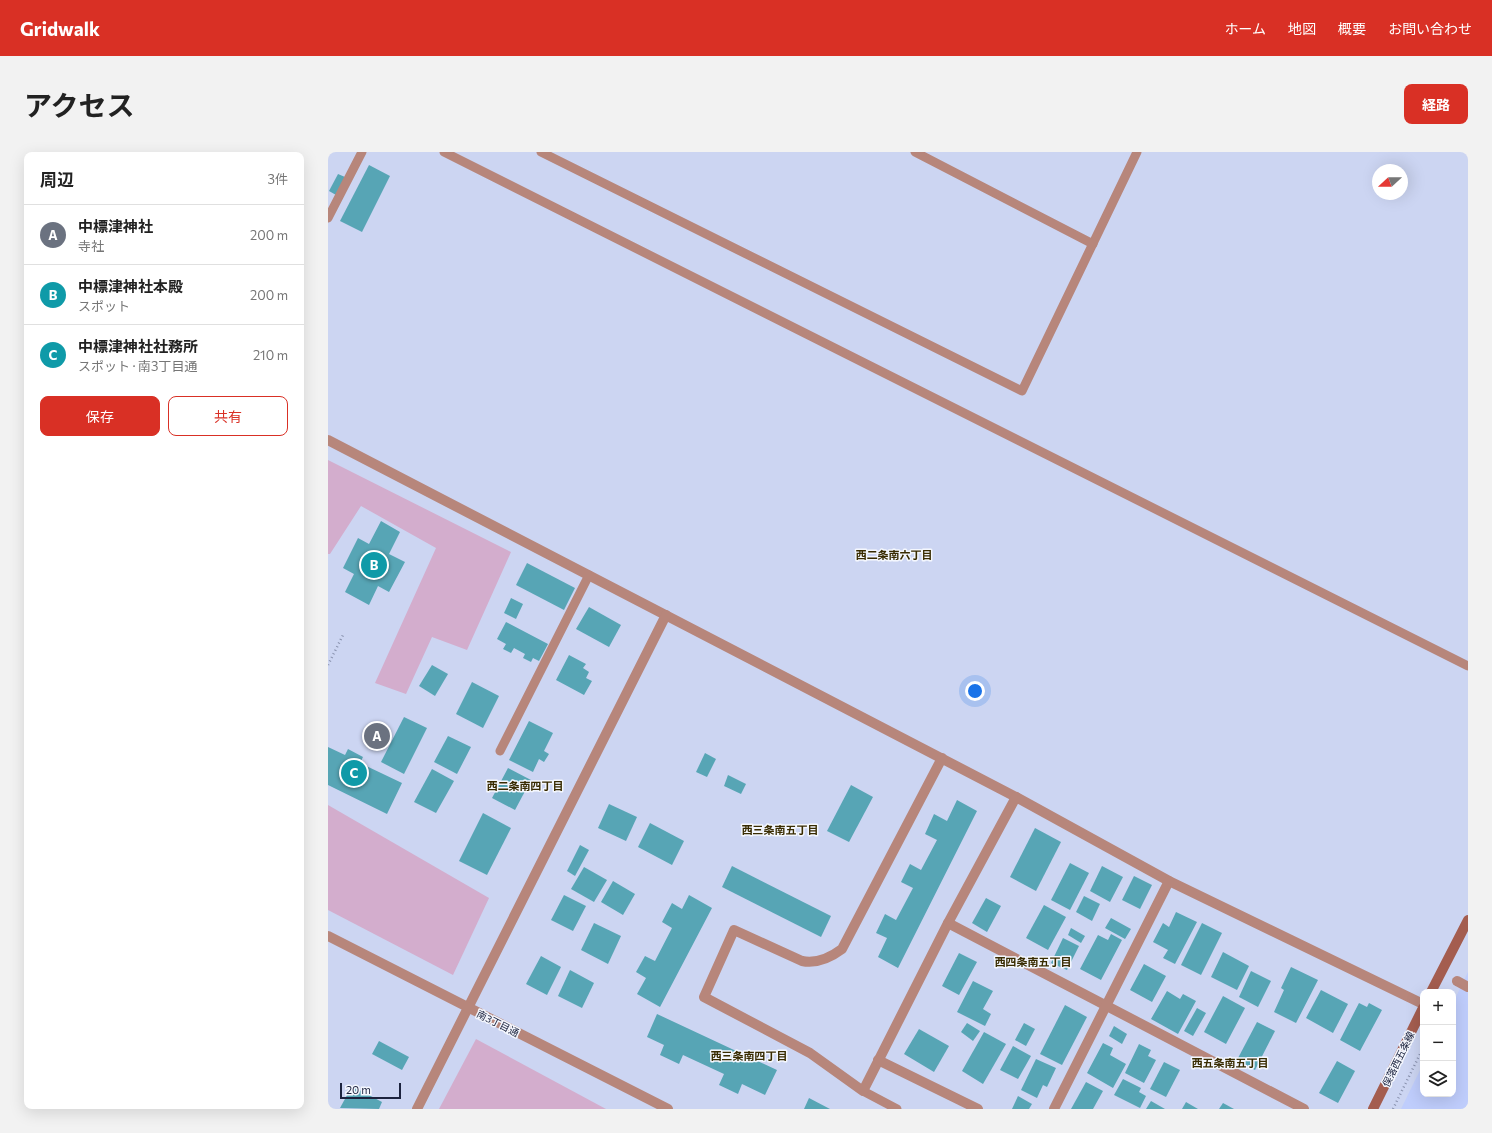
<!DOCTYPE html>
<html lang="ja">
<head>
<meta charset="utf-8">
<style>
	:root { --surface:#fff; --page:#f2f2f2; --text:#222; --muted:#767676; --line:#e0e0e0; --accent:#d93025 }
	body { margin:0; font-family:Commissioner,"Noto Sans JP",sans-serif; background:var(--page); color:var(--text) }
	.controls { position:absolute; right:12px; bottom:12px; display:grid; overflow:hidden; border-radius:8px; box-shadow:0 4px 16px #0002 }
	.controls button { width:36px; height:36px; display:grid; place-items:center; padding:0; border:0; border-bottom:1px solid var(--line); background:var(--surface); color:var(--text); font:20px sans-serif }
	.compass { position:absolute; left:1044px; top:12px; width:36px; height:36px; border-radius:50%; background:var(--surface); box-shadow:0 4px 16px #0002; rotate:249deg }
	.scale { position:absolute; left:12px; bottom:10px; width:61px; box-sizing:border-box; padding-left:4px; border:2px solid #1c233e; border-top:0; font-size:11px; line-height:14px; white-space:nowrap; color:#1c233e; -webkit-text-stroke:3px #f4f7fe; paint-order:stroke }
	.you { position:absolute; left:647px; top:539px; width:14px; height:14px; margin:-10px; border:3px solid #fff; border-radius:50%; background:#1a73e8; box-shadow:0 0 0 6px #1a73e833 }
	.badge { display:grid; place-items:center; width:26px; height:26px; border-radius:50%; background:var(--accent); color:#fff; font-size:13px; font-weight:700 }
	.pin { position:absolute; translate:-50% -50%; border:2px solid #fff; box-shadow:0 1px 4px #0006 }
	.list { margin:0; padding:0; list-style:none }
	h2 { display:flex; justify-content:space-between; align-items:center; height:52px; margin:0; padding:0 16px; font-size:17px }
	h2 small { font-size:13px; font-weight:400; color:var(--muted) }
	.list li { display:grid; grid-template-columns:26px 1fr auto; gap:12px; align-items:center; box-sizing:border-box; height:60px; padding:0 16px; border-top:1px solid var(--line) }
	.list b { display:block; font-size:15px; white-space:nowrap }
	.list p { margin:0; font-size:13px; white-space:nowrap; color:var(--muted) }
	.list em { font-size:13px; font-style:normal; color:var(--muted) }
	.actions { display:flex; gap:8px; padding:12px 16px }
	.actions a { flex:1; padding:9px 0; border:1px solid var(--accent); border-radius:8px; text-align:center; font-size:14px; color:var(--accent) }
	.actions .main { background:var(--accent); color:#fff }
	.icon { flex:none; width:22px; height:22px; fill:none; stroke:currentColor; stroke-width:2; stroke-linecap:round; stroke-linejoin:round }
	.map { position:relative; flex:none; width:1140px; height:957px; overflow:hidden; border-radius:8px }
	header { display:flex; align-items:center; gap:24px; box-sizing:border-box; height:56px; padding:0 20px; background:var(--accent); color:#fff }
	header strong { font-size:19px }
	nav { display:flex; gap:22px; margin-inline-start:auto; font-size:14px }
	.intro { display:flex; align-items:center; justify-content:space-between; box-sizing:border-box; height:96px; padding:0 24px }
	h1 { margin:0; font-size:28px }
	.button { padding:10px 18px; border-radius:8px; background:var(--accent); color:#fff; font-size:14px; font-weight:700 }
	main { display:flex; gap:24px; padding:0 24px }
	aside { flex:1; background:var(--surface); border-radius:8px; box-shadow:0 4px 16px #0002 }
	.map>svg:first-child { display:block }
	.built { fill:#bfcdfc }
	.green { fill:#d3adcd }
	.building { fill:#57a5b5 }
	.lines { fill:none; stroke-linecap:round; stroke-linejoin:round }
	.path { stroke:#8891ad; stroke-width:2.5; stroke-dasharray:1 3; stroke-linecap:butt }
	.service { stroke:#b7867b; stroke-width:9 }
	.pedestrian { stroke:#b7867b; stroke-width:10 }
	.minor { stroke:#b7867b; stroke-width:10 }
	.tertiary { stroke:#b7867b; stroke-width:10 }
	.secondary { stroke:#a45d4f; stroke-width:10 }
	.labels { text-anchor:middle; stroke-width:3; stroke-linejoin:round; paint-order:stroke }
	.street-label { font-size:10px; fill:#1c233e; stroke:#f4f7fe }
	.neighbourhood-label { font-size:11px; font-weight:bold; fill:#382b01; stroke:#f4f7fe }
</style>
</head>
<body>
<header>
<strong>Gridwalk</strong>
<nav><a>ホーム</a><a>地図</a><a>概要</a><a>お問い合わせ</a></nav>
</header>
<div class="intro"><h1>アクセス</h1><a class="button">経路</a></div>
<main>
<aside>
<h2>周辺<small>3件</small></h2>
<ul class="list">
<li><span class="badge" style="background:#6b7280">A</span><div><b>中標津神社</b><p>寺社</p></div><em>200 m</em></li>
<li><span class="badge" style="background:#0f9aa8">B</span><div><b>中標津神社本殿</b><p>スポット</p></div><em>200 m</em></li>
<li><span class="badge" style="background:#0f9aa8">C</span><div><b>中標津神社社務所</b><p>スポット · 南3丁目通</p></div><em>210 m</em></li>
</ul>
<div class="actions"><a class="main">保存</a><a>共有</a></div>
</aside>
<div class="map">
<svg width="1140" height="957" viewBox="0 0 1140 957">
	<rect width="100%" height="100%" fill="#ccd5f2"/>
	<polygon class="built" points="1140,820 1140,957 1073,957 1095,912 1095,942 1125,942 1125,851"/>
	<g class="green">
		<polygon points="0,308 183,400 139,498 104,485 78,542 47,531 108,396 33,354 2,402 0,402"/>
		<polygon points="0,653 161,746 125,823 0,758"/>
		<polygon points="148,887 278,957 111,957"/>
	</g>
	<g class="building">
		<polygon points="41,13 62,24 34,80 12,69"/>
		<polygon points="10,22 17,25 8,43 1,39"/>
		<polygon points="53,369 72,380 61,402 77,410 61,440 50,434 41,453 17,440 26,422 15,416 30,386 41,392"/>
		<polygon points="199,411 247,436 236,458 188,433"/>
		<polygon points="183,446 195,452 188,467 176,461"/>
		<polygon points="261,455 293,473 281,495 248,477"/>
		<polygon points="178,470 220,492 211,509 205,506 203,510 195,506 197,502 186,496 183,501 175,497 178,492 169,487"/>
		<polygon points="241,503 258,512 255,516 261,520 258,526 264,529 256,543 228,528"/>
		<polygon points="104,513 120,522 107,544 91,534"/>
		<polygon points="144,530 171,544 155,576 128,562"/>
		<polygon points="76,565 99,576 76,622 53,610"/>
		<polygon points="201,569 225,581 216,599 221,602 216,610 211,607 205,620 181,608"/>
		<polygon points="120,584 143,595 129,622 106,610"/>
		<polygon points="0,595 17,603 20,597 35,605 32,611 74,631 59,662 0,633"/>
		<polygon points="377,601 388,607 379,625 368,620"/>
		<polygon points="180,616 203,628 187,658 164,646"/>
		<polygon points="104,617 126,629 108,661 86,650"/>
		<polygon points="400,623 418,632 413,642 396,634"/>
		<polygon points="523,633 545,645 521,690 499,679"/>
		<polygon points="629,648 649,659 570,816 550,805 559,786 548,781 557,762 568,768 585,736 573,730 582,712 593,718 609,688 597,682 606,662 619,669"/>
		<polygon points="281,652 309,665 298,689 270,676"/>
		<polygon points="155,661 183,676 159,723 131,709"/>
		<polygon points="322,671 356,689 344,713 310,695"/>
		<polygon points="707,676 733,690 708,739 682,725"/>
		<polygon points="252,693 261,698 247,724 239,719"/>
		<polygon points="742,711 761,721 742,758 723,748"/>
		<polygon points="404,714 503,764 493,785 394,735"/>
		<polygon points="774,714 795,725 782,750 762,739"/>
		<polygon points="256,715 279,728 266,750 243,737"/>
		<polygon points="806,724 824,733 812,757 794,748"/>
		<polygon points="285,729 307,742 295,763 273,750"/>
		<polygon points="236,743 258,754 245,779 223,768"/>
		<polygon points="361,743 384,756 332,855 309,842 318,826 308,820 317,804 327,809 344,776 334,770 344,751 354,757"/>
		<polygon points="756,744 772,752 764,769 748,760"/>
		<polygon points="658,746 673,754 659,780 644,771"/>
		<polygon points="716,753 738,765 720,798 698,786"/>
		<polygon points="848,760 869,770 847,812 835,806 840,798 825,790 835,771 841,775"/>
		<polygon points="783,766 803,777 797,787 777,776"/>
		<polygon points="266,771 293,784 280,812 253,798"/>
		<polygon points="874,771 894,781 873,823 853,813"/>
		<polygon points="743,776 757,784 753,791 740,783"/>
		<polygon points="783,782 794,788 773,828 752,817 770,783 780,788"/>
		<polygon points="735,786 751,794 739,818 723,811"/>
		<polygon points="895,800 921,814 909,838 883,825"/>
		<polygon points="631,801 649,810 631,843 614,834"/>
		<polygon points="213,804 233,815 219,843 198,832"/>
		<polygon points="816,812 838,824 824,850 802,838"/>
		<polygon points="963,815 990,828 968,871 946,860 956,838 953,836"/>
		<polygon points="242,818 266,831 254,856 230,844"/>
		<polygon points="923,819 943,829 930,855 911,845"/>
		<polygon points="645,829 665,839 655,857 663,862 657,874 629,860"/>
		<polygon points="993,838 1020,852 1005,881 978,866"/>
		<polygon points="839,839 852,847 855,842 868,849 850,882 823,867"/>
		<polygon points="895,844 917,856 898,892 876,880"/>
		<polygon points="1031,851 1039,855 1041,851 1054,858 1032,899 1012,888"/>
		<polygon points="737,853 759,865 734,913 712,902"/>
		<polygon points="869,856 878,861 865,884 856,879"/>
		<polygon points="329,862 449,918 437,943 414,932 410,942 391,933 396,922 355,903 351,912 332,903 336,893 319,885"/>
		<polygon points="929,870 947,879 927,918 909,908"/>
		<polygon points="639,871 652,879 645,889 633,880"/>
		<polygon points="696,871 707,877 698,894 687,888"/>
		<polygon points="786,874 799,882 794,892 781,884"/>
		<polygon points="591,877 621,894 606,920 576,902"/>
		<polygon points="656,880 678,892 655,932 634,919"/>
		<polygon points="51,889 81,905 74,918 44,902"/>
		<polygon points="775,891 785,896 782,903 798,912 785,936 759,921"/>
		<polygon points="811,892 823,898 820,904 828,908 816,931 797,921"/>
		<polygon points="685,894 703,904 690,927 672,918"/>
		<polygon points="708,907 728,916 719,935 715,933 709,946 693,938"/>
		<polygon points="1009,909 1027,919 1010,951 991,941"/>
		<polygon points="836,910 852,918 838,945 822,937"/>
		<polygon points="795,927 813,936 811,940 818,944 812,956 786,943"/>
		<polygon points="758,930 775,939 765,957 743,957"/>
		<polygon points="24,934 54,950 51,957 12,956"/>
		<polygon points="690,944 704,952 701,957 684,957"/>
		<polygon points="481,946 502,957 476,957"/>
		<polygon points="823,949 837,957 818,957"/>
		<polygon points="858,950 870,957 854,957"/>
		<polygon points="895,951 906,957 891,957"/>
	</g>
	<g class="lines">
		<g class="path">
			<polyline points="0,513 15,483"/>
			<polyline points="1065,957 1095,896"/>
		</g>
		<g class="service">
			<polyline points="116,0 1140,514"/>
			<polyline points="213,0 694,239 809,0"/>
			<polyline points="587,0 765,92"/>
			<polyline points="0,66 34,0"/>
			<polyline points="172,599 261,423"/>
			<polyline points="535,939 569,957"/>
		</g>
		<polyline class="pedestrian" points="1129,829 1140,835"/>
		<g class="minor">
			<polyline points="0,288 688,645 841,729 1095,852"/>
			<path d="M614,606l-100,191c-12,9 -25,15 -40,12l-68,-31 -30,67 106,56 53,38 85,-168 68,-126"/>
			<polyline points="620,771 976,957"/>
			<polyline points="550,908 650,957"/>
			<polyline points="89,957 338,463"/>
			<polyline points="726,957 841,729"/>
		</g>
		<polyline class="tertiary" points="0,784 340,957"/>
		<g class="secondary">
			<polyline points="1103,840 1140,768"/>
			<polyline points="1045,957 1095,856"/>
		</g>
	</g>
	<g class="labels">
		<g class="street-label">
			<text transform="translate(170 871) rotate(27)" y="4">南3丁目通</text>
			<text transform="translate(1070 907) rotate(-64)" y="4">俣落西五条線</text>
		</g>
		<g class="neighbourhood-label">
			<text x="566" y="407">西二条南六丁目</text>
			<text x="197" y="638">西二条南四丁目</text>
			<text x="452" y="682">西三条南五丁目</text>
			<text x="705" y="814">西四条南五丁目</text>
			<text x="421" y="908">西三条南四丁目</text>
			<text x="902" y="915">西五条南五丁目</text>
		</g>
	</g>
</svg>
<div class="controls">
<button>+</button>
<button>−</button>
<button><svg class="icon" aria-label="layers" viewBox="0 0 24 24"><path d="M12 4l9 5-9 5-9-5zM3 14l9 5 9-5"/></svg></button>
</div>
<svg class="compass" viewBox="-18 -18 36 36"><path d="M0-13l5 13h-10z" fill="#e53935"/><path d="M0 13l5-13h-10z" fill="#767676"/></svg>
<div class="scale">20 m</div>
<div class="you"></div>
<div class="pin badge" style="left:49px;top:584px;background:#6b7280">A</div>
<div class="pin badge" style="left:46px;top:413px;background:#0f9aa8">B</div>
<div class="pin badge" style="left:26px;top:621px;background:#0f9aa8">C</div>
</div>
</main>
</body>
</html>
